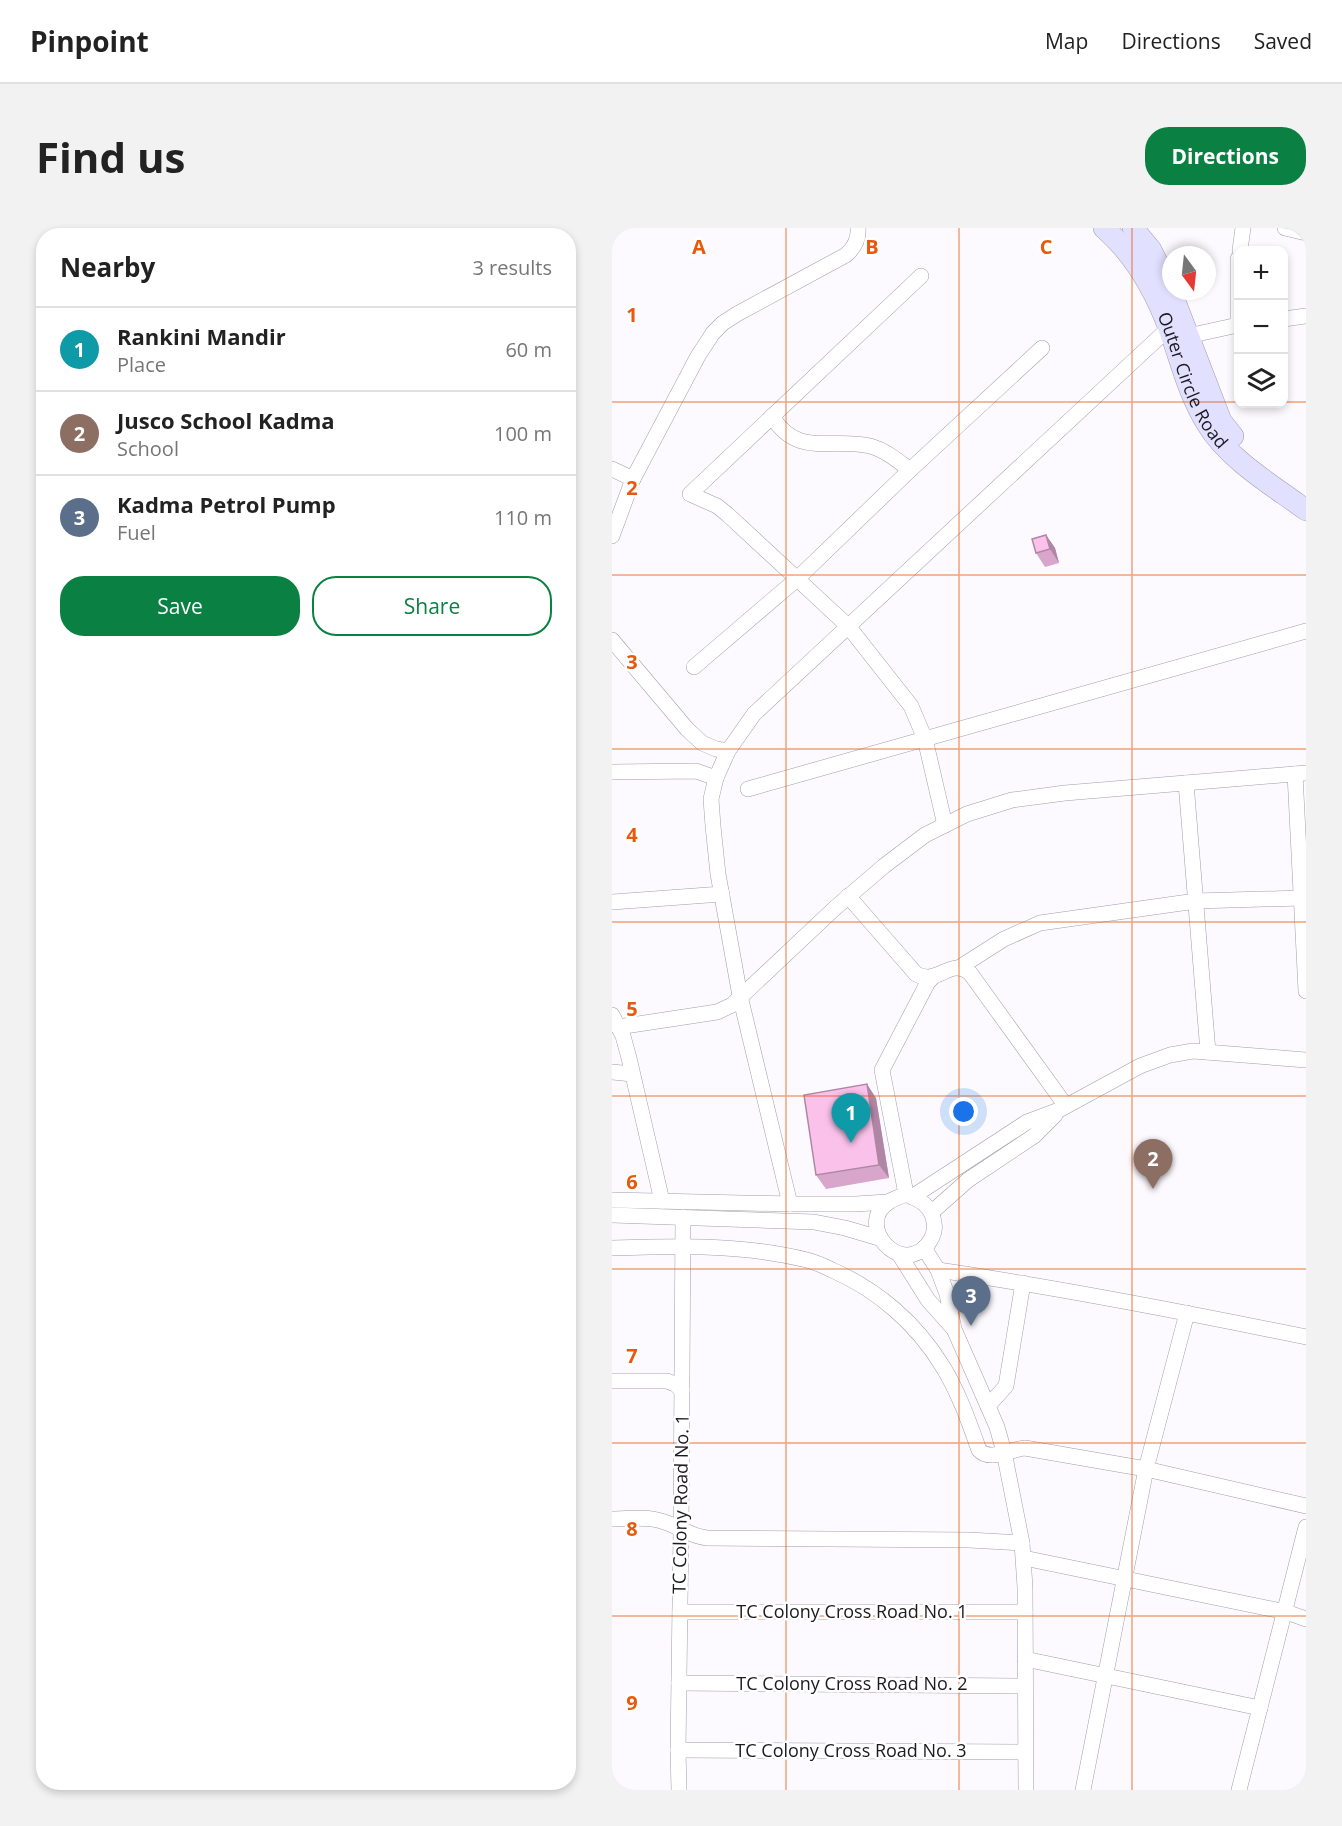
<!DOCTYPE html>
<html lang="en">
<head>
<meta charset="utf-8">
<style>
	:root { --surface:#fff; --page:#f2f2f2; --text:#222; --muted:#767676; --line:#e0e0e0; --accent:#0b8043 }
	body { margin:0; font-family:"Open Sans",sans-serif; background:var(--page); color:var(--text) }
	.controls { position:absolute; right:18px; top:18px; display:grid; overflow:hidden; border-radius:12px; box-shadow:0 3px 9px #0003 }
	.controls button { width:54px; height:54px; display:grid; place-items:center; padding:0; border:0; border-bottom:2px solid var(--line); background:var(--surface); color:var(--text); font:30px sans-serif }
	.compass { position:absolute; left:550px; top:18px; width:54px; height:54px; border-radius:50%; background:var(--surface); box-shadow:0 3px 9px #0003; rotate:165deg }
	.you { position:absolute; left:352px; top:884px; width:21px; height:21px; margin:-15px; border:4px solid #fff; border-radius:50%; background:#1a73e8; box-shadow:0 0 0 9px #1a73e833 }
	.badge { display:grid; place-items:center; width:39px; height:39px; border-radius:50%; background:var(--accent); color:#fff; font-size:20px; font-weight:700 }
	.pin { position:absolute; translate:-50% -50px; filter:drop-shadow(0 2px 3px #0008) }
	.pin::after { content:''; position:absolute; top:32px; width:21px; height:18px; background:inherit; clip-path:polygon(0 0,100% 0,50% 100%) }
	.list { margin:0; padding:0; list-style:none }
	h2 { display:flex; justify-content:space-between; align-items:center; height:78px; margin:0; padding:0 24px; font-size:26px }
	h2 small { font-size:20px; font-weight:400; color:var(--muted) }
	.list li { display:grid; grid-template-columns:39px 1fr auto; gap:18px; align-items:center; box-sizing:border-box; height:84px; padding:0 24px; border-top:2px solid var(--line) }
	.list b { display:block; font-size:22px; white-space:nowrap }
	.list p { margin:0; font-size:20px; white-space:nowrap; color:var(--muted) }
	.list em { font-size:20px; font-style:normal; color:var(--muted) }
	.actions { display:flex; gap:12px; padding:18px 24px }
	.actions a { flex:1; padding:14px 0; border:2px solid var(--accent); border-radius:24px; text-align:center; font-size:21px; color:var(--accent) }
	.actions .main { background:var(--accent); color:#fff }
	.icon { flex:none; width:33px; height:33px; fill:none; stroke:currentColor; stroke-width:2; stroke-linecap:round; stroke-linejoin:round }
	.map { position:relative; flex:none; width:694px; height:1562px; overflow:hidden; border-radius:24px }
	header { display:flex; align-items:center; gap:36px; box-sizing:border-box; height:84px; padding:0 30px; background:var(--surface); border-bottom:2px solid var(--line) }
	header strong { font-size:28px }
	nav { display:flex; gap:33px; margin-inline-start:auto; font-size:21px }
	.intro { display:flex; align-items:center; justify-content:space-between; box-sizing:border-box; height:144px; padding:0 36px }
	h1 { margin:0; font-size:42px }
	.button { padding:15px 27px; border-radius:24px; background:var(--accent); color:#fff; font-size:21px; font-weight:700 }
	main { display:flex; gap:36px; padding:0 36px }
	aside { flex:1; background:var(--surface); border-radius:24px; box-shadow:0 3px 9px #0003 }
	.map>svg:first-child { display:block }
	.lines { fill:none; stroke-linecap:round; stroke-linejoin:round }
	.street-casing { stroke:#a49cab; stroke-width:16 }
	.secondary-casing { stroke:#a49cab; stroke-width:22 }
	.street { stroke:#fff; stroke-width:15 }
	.secondary { stroke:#e1e1ff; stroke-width:21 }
	.wall { fill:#d7a6ca }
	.shaded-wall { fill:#af87a4 }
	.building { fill:#fac1eb; stroke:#af87a4; stroke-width:1.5 }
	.grid { fill:none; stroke:#e8590c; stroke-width:1.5; stroke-opacity:0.55 }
	.labels { text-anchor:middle; stroke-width:5; stroke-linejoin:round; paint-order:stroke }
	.street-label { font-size:18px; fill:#1c191f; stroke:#fff }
	.grid-label { font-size:20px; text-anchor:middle; font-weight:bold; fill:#e8590c; stroke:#fff; stroke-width:5; stroke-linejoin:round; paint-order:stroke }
</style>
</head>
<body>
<header>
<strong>Pinpoint</strong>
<nav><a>Map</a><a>Directions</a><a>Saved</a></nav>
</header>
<div class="intro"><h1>Find us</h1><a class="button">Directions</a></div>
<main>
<aside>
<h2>Nearby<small>3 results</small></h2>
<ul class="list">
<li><span class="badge" style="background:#0f9aa8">1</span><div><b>Rankini Mandir</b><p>Place</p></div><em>60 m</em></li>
<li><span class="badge" style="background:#8d6e63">2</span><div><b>Jusco School Kadma</b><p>School</p></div><em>100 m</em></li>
<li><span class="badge" style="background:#5c6f8a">3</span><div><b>Kadma Petrol Pump</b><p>Fuel</p></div><em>110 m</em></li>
</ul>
<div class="actions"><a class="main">Save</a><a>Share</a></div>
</aside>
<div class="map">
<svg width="694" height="1562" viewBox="0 0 694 1562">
	<rect width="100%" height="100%" fill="#fcfafe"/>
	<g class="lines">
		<g class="street-casing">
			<g id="street">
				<polyline points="673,0 694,5"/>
				<polyline points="628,22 631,0"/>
				<polyline points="309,48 78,266 105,278 115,286 236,398 299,478 313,511 333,597"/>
				<polyline points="672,91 694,88"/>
				<polyline points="626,97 626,31"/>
				<polyline points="576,108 626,97"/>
				<path d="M160,188c25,42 58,21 98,30 15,4 27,14 40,24"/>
				<polyline points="0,241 21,251"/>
				<path d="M0,308l21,-57 65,-123 15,-23 10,-10 14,-9 109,-59c9,-8 13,-16 12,-27"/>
				<polyline points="0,412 75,501 90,515 104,521 116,523"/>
				<polyline points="82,439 185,351 298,242 430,120"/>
				<polyline points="0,544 84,543 104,550"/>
				<polyline points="683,546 694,763"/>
				<polyline points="574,555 596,824"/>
				<polyline points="136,561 694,403"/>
				<path d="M236,668l68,78c23,12 33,-17 54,-1l96,133"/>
				<polyline points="0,674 110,666"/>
				<polyline points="348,739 392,711 428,695 584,673 689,670"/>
				<polyline points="0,787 11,808 17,830 50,973"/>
				<polyline points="6,799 105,784 120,777 223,680 272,638 313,607 355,586 400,572 453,565 694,545"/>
				<polyline points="0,844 20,846"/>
				<polyline points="294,966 270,842 316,754 321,749"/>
				<path d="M294,966c14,6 26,12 28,28 2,8 -1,15 -6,22 -28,34 -74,-20 -39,-42 5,-4 12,-5 17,-8z"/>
				<polyline points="300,969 415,894 447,882 528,838 558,827 581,823 694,832"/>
				<polyline points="0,972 178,976 244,976 275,974"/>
				<polyline points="178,976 128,768 106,646 101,598 99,571 104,550 116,523 142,486 557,100 565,95"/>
				<polyline points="320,984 356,952 422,908 443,887"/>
				<polyline points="0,987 202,994 233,1000 267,1010"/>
				<path d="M0,1020c65,-2 131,-4 195,12 8,2 17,6 25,10 46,20 85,54 111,97 16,26 26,55 36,83 11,12 32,-1 46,-2l121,21 160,37"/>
				<polyline points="312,1020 326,1042 335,1066 342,1101 385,1199 392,1224 410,1315 413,1359 414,1562"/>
				<polyline points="287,1026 316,1072 340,1099"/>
				<path d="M326,1042c123,18 246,42 368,67"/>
				<polyline points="0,1153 55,1153 63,1156 70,1162"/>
				<polyline points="376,1178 394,1158 411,1055"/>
				<path d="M0,1291c16,0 34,-3 49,2 16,4 28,15 46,17l262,2 53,3"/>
				<polyline points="412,1330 674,1384 694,1391"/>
				<polyline points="68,1384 413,1384"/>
				<polyline points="413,1431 648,1480"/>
				<polyline points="67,1455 413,1458"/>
				<polyline points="66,1522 413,1524"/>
				<polyline points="67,1562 66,1522 69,1303 71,989"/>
				<polyline points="471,1562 534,1241 575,1085"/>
				<polyline points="627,1562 694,1299"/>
			</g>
		</g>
		<g class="secondary-casing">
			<g id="secondary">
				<path id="s1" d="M492,0c31,27 52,65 66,103 11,31 19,64 37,93 21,35 65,61 99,86"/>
				<polyline points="521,0 539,22 559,62"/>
				<polyline points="559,63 609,193 621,208"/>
			</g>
		</g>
		<use href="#street" class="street"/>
		<use href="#secondary" class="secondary"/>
	</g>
	<g class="wall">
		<polygon points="434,307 443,320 447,335 433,339 424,325"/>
		<polygon points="264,870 277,950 214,961 204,947"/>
	</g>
	<g class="shaded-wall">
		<polygon points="434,307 443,320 447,335 438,321"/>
		<polygon points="255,856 264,870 277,950 267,937"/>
	</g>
	<g class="building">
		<polygon points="434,307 438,321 424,325 420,311"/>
		<polygon points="255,856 267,937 204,947 192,867"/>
	</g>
	<path class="grid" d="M174,0v1562M347,0v1562M520,0v1562M0,174h626M672,174h22M0,347h694M0,521h694M0,694h694M0,868h694M0,1041h694M0,1215h694M0,1388h694"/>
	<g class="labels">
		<g class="street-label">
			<text dy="6" stroke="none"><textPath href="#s1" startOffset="178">Outer Circle Road</textPath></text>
			<text transform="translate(69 1276) rotate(-89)" y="6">TC Colony Road No. 1</text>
			<text x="240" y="1390">TC Colony Cross Road No. 1</text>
			<text x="240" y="1462">TC Colony Cross Road No. 2</text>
			<text x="239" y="1529">TC Colony Cross Road No. 3</text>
		</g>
	</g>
	<g class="grid-label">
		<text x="87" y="26">A</text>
		<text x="260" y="26">B</text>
		<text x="434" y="26">C</text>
		<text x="20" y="94">1</text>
		<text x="20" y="267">2</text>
		<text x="20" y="441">3</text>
		<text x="20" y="614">4</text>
		<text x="20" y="788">5</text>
		<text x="20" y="961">6</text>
		<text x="20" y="1135">7</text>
		<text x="20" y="1308">8</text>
		<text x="20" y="1482">9</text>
	</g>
</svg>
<div class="controls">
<button>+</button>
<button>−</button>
<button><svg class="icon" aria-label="layers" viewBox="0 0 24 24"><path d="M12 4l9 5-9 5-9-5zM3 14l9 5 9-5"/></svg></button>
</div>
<svg class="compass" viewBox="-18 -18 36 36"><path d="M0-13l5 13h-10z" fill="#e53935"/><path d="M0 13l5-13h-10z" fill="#767676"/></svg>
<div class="you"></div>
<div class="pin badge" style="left:239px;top:915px;background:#0f9aa8">1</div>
<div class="pin badge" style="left:541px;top:961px;background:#8d6e63">2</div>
<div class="pin badge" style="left:359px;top:1098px;background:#5c6f8a">3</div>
</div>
</main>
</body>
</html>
